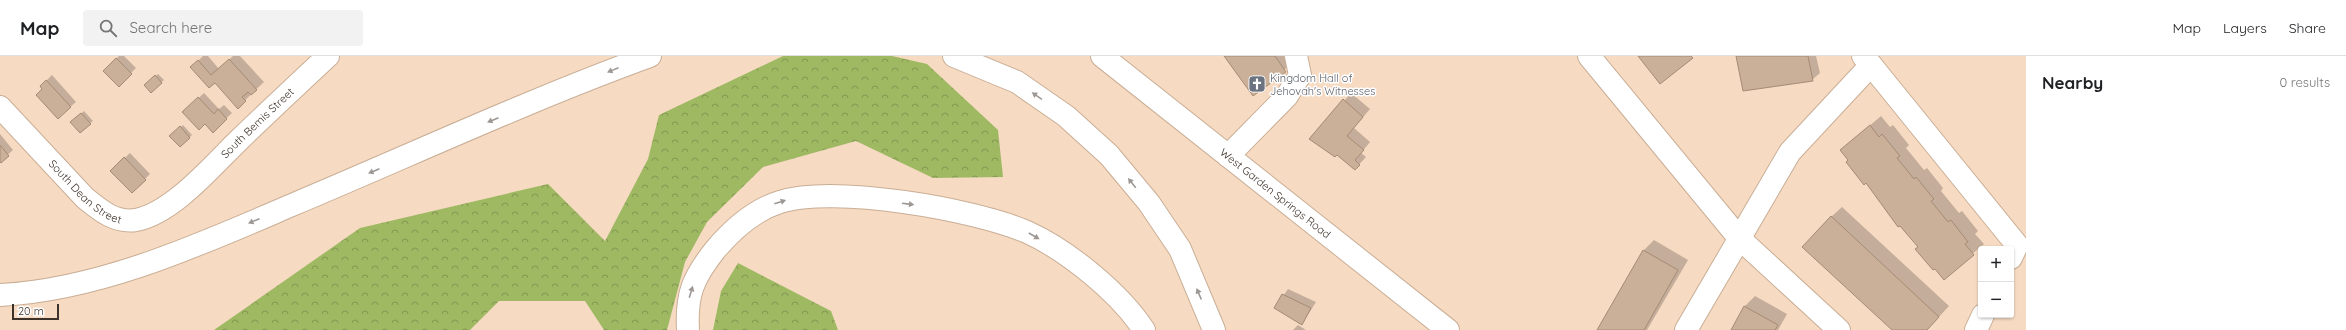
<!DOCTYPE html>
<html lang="en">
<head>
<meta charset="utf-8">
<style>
	:root { --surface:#fff; --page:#f2f2f2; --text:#202124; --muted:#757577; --line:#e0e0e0 }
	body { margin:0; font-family:Quicksand,sans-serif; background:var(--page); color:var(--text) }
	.controls { position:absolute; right:12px; bottom:12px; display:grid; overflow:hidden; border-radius:4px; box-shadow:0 1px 3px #0004 }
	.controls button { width:36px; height:36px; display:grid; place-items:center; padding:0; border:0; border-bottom:1px solid var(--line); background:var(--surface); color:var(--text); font:20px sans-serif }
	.scale { position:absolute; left:12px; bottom:10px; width:47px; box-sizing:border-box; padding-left:4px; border:2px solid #3d3229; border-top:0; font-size:11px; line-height:14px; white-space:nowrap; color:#3d3229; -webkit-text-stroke:3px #fff; paint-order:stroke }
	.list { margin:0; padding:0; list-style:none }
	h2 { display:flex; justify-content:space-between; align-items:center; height:52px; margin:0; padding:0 16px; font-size:17px }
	h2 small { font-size:13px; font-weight:400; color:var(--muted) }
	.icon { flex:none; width:22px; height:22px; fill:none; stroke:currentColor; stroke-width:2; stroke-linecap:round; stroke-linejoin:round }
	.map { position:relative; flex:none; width:2026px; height:274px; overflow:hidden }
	header { display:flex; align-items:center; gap:24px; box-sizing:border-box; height:56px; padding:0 20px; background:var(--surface); border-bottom:1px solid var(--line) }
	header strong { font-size:19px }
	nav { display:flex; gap:22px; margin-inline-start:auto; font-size:14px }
	.search { width:280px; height:36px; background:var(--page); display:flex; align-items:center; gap:10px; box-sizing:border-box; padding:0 14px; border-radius:4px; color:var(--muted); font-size:15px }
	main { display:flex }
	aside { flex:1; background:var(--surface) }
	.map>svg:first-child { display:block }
	.forest { fill:url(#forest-crowns) }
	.shadow { fill:#0003 }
	.building { fill:#cbb099; stroke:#a58b74 }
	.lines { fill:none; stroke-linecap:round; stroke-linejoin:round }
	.minor-casing { stroke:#c9ae96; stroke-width:24 }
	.highway-casing { stroke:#c9ae96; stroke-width:24 }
	.minor { stroke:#fff; stroke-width:22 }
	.highway { stroke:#fff; stroke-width:22 }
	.oneway { fill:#9e9894 }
	.labels { text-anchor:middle; stroke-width:3; stroke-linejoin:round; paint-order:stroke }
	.worship-label { font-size:11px; fill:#5b616d; stroke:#fff; text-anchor:start }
	.street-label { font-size:11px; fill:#3d3229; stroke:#fff }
</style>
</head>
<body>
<header>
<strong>Map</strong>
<div class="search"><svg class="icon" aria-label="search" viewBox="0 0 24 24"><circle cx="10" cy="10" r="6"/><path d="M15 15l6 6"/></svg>Search here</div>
<nav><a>Map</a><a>Layers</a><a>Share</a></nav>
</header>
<main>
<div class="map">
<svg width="2026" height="274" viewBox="0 0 2026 274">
	<defs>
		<pattern id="forest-crowns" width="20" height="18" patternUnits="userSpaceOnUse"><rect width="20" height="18" fill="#9fb963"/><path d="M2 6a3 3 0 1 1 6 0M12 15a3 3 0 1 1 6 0" fill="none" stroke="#839752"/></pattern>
	</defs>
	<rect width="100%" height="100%" fill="#f6dac2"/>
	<g class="forest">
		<polygon points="783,0 892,0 927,8 998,74 1003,121 933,122 856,85 763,111 707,166 685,206 667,274 604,274 585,245 499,245 470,274 214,274 360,172 548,128 605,185 648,103 659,59"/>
		<polygon points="738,207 831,255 838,274 713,274 721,235"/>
	</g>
	<g class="shadow">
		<polygon points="119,0 124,0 136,12 119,29 104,15"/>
		<polygon points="203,0 208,0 219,13 233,0 240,0 264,26 238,51 215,25 192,11"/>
		<polygon points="1226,0 1290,0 1294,6 1254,38"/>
		<polygon points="1737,0 1816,0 1820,17 1812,24"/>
		<polygon points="158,18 164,24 151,35 146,29"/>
		<polygon points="52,19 76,46 70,51 41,30"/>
		<polygon points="204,37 219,53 224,49 232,57 213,75 205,67 184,56"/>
		<polygon points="1351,37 1370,53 1354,72 1370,86 1361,97 1366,101 1355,113 1337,98 1322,89 1321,91 1311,83"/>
		<polygon points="84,55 93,65 90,67 74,64"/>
		<polygon points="1881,60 1890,71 1893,69 1909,89 1906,92 1924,114 1927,112 1943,132 1941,135 1959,157 1962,155 1978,175 1975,178 1984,188 1944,222 1841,94"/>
		<polygon points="183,69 192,79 180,90 171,80"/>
		<polygon points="0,78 13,94 1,105 0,104"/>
		<polygon points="130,97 150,118 132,136 111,115"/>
		<polygon points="1842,151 1949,250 1927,274 1893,274 1831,161"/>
		<polygon points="1654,184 1688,204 1647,274 1598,274 1644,194"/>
		<polygon points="1288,233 1316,246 1302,268 1275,252"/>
		<polygon points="1755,240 1787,258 1778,274 1732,274 1745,250"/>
		<polygon points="1298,269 1306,274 1293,274"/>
	</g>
	<g class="building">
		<polygon points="1224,0 1275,0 1286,16 1253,40"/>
		<polygon points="1638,0 1691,0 1693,2 1660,28"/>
		<polygon points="1736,0 1808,0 1813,25 1743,35"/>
		<polygon points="116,2 132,18 119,31 103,15"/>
		<polygon points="229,3 257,34 251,39 248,36 242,41 246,45 238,53 215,27 209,32 190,11 198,4 211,19"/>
		<polygon points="155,19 162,27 151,37 144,29"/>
		<polygon points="46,24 71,51 58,63 36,39 42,33 40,30"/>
		<polygon points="198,41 214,58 218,53 227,63 213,77 205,68 199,74 182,56"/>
		<polygon points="1343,43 1363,61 1347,80 1364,94 1355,104 1360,109 1355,114 1337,99 1335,101 1309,83"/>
		<polygon points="81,57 91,68 80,77 70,66"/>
		<polygon points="1870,69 1879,81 1882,78 1900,100 1897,102 1914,123 1916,121 1934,143 1931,145 1948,166 1951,164 1968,186 1965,188 1974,199 1944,224 1935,213 1933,214 1915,193 1918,191 1900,170 1898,171 1866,127 1864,129 1846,106 1848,104 1840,94"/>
		<polygon points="180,70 190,82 180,91 169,80"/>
		<polygon points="0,89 9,100 1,107 0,106"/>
		<polygon points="124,101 146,124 132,137 110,115"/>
		<polygon points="1831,160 1939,261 1927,274 1892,274 1802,191"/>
		<polygon points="1643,194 1678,214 1644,274 1597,274"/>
		<polygon points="1282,238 1311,252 1302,269 1274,252"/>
		<polygon points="1744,250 1778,269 1775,274 1731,274"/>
	</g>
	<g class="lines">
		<g class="minor-casing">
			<g id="minor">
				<path id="s1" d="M1102,0l346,274"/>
				<polyline points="1589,0 1739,182 1839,274"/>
				<polyline points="1871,9 2017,189 2011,202"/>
				<path id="s2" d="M0,51l85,91c16,13 30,25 51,22 37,-7 77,-55 103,-80 29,-28 59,-56 89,-84"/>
				<polyline points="1228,100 1287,40 1300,19 1296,0"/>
				<polyline points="1686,274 1790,96 1871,9 1863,0"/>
				<polyline points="1976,274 1983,259"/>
			</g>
		</g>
		<g class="highway-casing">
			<g id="highway">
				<polyline points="954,0 1017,26 1066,60 1109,99 1149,147 1180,193 1214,274"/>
				<path d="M0,239c100,-5 201,-51 292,-90 119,-50 237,-105 358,-149"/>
				<path d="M688,274c-2,-36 5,-52 27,-80 17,-20 39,-40 65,-48 54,-17 194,7 247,30 40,18 93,61 117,98"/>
			</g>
		</g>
		<use href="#minor" class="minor"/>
		<use href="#highway" class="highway"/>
	</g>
	<defs><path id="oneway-solid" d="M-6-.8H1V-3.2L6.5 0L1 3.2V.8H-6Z"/></defs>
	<g class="oneway">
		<use href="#oneway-solid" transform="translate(613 14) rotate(158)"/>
		<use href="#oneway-solid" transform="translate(1037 40) rotate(-145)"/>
		<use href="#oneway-solid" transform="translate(493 64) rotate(157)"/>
		<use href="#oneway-solid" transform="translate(374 115) rotate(157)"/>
		<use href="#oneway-solid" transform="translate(1132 127) rotate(-129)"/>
		<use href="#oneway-solid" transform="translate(780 146) rotate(-18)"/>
		<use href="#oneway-solid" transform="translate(908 148) rotate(7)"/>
		<use href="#oneway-solid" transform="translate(254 165) rotate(158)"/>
		<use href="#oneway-solid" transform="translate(1034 180) rotate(30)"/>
		<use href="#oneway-solid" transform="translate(691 236) rotate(-73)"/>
		<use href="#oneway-solid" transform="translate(1199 238) rotate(-113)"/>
	</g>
	<defs>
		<g id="church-square" transform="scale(0.9)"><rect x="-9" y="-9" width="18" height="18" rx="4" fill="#6b7280" stroke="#fff"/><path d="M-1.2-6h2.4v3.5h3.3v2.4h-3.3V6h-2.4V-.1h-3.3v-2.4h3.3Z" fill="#fff"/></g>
	</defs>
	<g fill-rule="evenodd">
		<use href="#church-square" x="1257" y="28"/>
	</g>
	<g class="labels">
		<g class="worship-label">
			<text x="1270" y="26">Kingdom Hall of<tspan x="1270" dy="13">Jehovah's Witnesses</tspan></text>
		</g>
		<g class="street-label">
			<text dy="4" stroke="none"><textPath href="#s2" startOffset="339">South Bemis Street</textPath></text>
			<text dy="4" stroke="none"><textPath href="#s2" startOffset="121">South Dean Street</textPath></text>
			<text dy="4" stroke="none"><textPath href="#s1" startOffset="221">West Garden Springs Road</textPath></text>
		</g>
	</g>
</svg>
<div class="controls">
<button>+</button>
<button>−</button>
</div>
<div class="scale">20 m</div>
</div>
<aside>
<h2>Nearby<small>0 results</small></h2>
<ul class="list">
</ul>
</aside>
</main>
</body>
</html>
